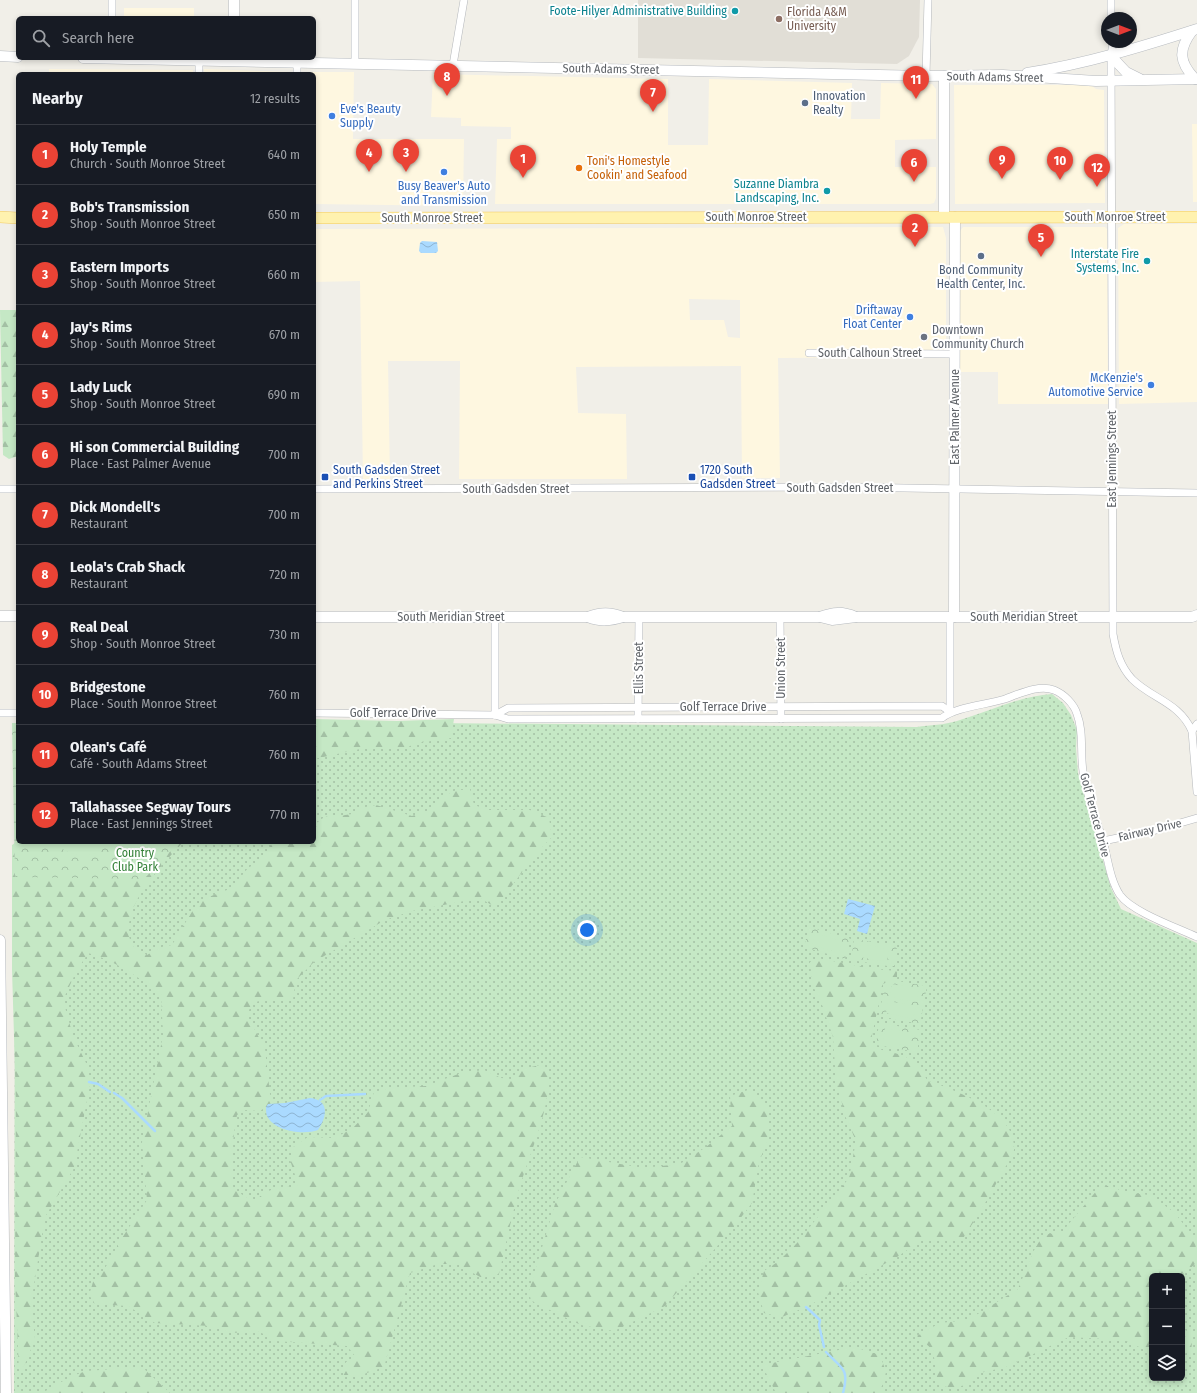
<!DOCTYPE html>
<html lang="en">
<head>
<meta charset="utf-8">
<style>
	:root { --surface:#171b24; --page:#242831; --text:#f1f3f6; --muted:#9ea1a6; --line:#363941; --accent:#ea4335 }
	body { margin:0; font-family:"Fira Sans Condensed",sans-serif; background:var(--page); color:var(--text) }
	.controls { position:absolute; right:12px; bottom:12px; display:grid; overflow:hidden; border-radius:6px; box-shadow:0 2px 6px #0003 }
	.controls button { width:36px; height:36px; display:grid; place-items:center; padding:0; border:0; border-bottom:1px solid var(--line); background:var(--surface); color:var(--text); font:20px sans-serif }
	.compass { position:absolute; left:1101px; top:12px; width:36px; height:36px; border-radius:50%; background:var(--surface); box-shadow:0 2px 6px #0003; rotate:90deg }
	.you { position:absolute; left:587px; top:930px; width:14px; height:14px; margin:-10px; border:3px solid #fff; border-radius:50%; background:#1a73e8; box-shadow:0 0 0 6px #1a73e833 }
	.badge { display:grid; place-items:center; width:26px; height:26px; border-radius:50%; background:var(--accent); color:#fff; font-size:13px; font-weight:700 }
	.pin { position:absolute; translate:-50% -33px; filter:drop-shadow(0 1px 2px #0008) }
	.pin::after { content:''; position:absolute; top:21px; width:14px; height:12px; background:inherit; clip-path:polygon(0 0,100% 0,50% 100%) }
	.list { margin:0; padding:0; list-style:none }
	h2 { display:flex; justify-content:space-between; align-items:center; height:52px; margin:0; padding:0 16px; font-size:17px }
	h2 small { font-size:13px; font-weight:400; color:var(--muted) }
	.list li { display:grid; grid-template-columns:26px 1fr auto; gap:12px; align-items:center; box-sizing:border-box; height:60px; padding:0 16px; border-top:1px solid var(--line) }
	.list b { display:block; font-size:15px; white-space:nowrap }
	.list p { margin:0; font-size:13px; white-space:nowrap; color:var(--muted) }
	.list em { font-size:13px; font-style:normal; color:var(--muted) }
	.icon { flex:none; width:22px; height:22px; fill:none; stroke:currentColor; stroke-width:2; stroke-linecap:round; stroke-linejoin:round }
	.map { position:relative; flex:none; width:1197px; height:1393px; overflow:hidden }
	.search { position:absolute; background:var(--surface); box-shadow:0 2px 6px #0003; left:16px; top:16px; width:300px; height:44px; display:flex; align-items:center; gap:10px; box-sizing:border-box; padding:0 14px; border-radius:6px; color:var(--muted); font-size:15px }
	.panel { position:absolute; background:var(--surface); box-shadow:0 2px 6px #0003; left:16px; top:72px; width:300px; height:772px; border-radius:6px }
	.map>svg:first-child { display:block }
	.commercial { fill:#fef7e0; fill-rule:evenodd }
	.education { fill:#e1ded6 }
	.grass { fill:url(#grass-dots); fill-rule:evenodd }
	.forest { fill:url(#forest-firs) }
	.park { fill:url(#park-crowns) }
	.pitch { fill:#c5e8c5 }
	.water { fill:url(#water-waves) }
	.lines { fill:none; stroke-linecap:round; stroke-linejoin:round }
	.stream { stroke:#aadaff; stroke-width:2.5 }
	.street-casing { stroke:#b5b8bc; stroke-width:8 }
	.secondary-casing { stroke:#b6babf; stroke-width:11 }
	.primary-casing { stroke:#f2c960; stroke-width:12 }
	.street { stroke:#fff; stroke-width:7 }
	.secondary { stroke:#fff; stroke-width:10 }
	.primary { stroke:#fff2af; stroke-width:11 }
	.culture-dot { fill:#0f9aa8; stroke:#fff; stroke-width:1.5 }
	.education-dot { fill:#8d6e63; stroke:#fff; stroke-width:1.5 }
	.service-dot { fill:#5c6f8a; stroke:#fff; stroke-width:1.5 }
	.shop-dot { fill:#3f7fe0; stroke:#fff; stroke-width:1.5 }
	.food-dot { fill:#e8710a; stroke:#fff; stroke-width:1.5 }
	.worship-dot { fill:#6b7280; stroke:#fff; stroke-width:1.5 }
	.transit-dot { fill:#1a4fb4; stroke:#fff; stroke-width:1.5 }
	.labels { text-anchor:middle; stroke-width:4; stroke-linejoin:round; paint-order:stroke }
	.culture-label { font-size:12px; fill:#0d838f; stroke:#fff; text-anchor:end }
	.education-label { font-size:12px; fill:#785e54; stroke:#fff; text-anchor:start }
	.street-label { font-size:12px; fill:#5f6368; stroke:#fff }
	.service-label { font-size:12px; fill:#4e5e75; stroke:#fff; text-anchor:start }
	.shop-label { font-size:12px; fill:#366cbe; stroke:#fff; text-anchor:end }
	.food-label { font-size:12px; fill:#c56008; stroke:#fff; text-anchor:start }
	.worship-label { font-size:12px; fill:#5b616d; stroke:#fff; text-anchor:start }
	.transit-label { font-size:12px; fill:#164399; stroke:#fff; text-anchor:start }
	.park-label { font-size:12px; fill:#348238; stroke:#fff }
</style>
</head>
<body>
<div class="map">
<svg width="1197" height="1393" viewBox="0 0 1197 1393">
	<defs>
		<pattern id="grass-dots" width="8" height="8" patternUnits="userSpaceOnUse"><rect width="8" height="8" fill="#c5e8c5"/><path d="M2 2h.1M6 6h.1" fill="none" stroke="#a3c0a4" stroke-width="1.8" stroke-linecap="round"/></pattern>
		<pattern id="forest-firs" width="22" height="20" patternUnits="userSpaceOnUse"><rect width="22" height="20" fill="#c5e8c5"/><path d="M5 1l3.5 6h-7zM16 11l3.5 6h-7z" fill="#a3c0a4"/></pattern>
		<pattern id="park-crowns" width="20" height="18" patternUnits="userSpaceOnUse"><rect width="20" height="18" fill="#c5e8c5"/><path d="M2 6a3 3 0 1 1 6 0M12 15a3 3 0 1 1 6 0" fill="none" stroke="#a3c0a4"/></pattern>
		<pattern id="water-waves" width="16" height="10" patternUnits="userSpaceOnUse"><rect width="16" height="10" fill="#aadaff"/><path d="M0 5q4-4 8 0t8 0" fill="none" stroke="#8eb4d2"/></pattern>
	</defs>
	<rect width="100%" height="100%" fill="#f1efe8"/>
	<g class="commercial">
		<rect x="124" y="8" width="70" height="10"/>
		<polygon points="49,69 193,70 193,74 49,74"/>
		<polygon points="204,69 293,72 293,74 204,74"/>
		<polygon points="304,72 354,72 353,139 464,139 463,206 314,204 314,74 304,74"/>
		<polygon points="433,74 668,79 668,145 708,145 709,79 852,83 851,119 880,119 881,83 932,84 936,89 936,139 895,140 895,167 936,167 936,198 934,203 930,204 495,204 497,139 511,139 511,127 461,126 461,118 431,117"/>
		<polygon points="954,85 1091,85 1096,89 1104,90 1105,203 955,204"/>
		<polygon points="1192,124 1197,124 1197,202 1193,202"/>
		<polygon points="1124,224 1197,224 1197,402 1119,404 1118,228"/>
		<path d="M943,227l3,11v119l-168,1 2,120h-38l-1,-112 -165,1 2,46 48,1 1,65h-168l1,-118h-72l2,118h-27l-3,-198 -46,1v-53zM689,299l51,1v38l-12,-1 -4,-17h-34z"/>
		<polygon points="963,227 1105,227 1107,229 1108,404 998,404 998,372 960,372 960,231"/>
	</g>
	<polygon class="education" points="638,0 920,0 919,37 909,56 897,64 638,58"/>
	<path class="grass" d="M1052,694l11,9 8,12 6,15 -1,18 2,25 33,115 10,21 76,34v450h-1183l1,-516 164,-35h135v-120l603,5c13,-2 27,-2 40,-6 31,-9 62,-25 95,-27zM1152,1276h30v102h-30z"/>
	<g class="forest">
		<polygon points="0,310 18,310 18,456 9,459 3,455"/>
		<polygon points="314,719 397,721 454,719 451,738 418,743 402,749 360,749 314,759"/>
		<path d="M470,789l4,16 15,5h41l19,8 3,19c-22,21 -37,47 -57,70l-15,-9 -68,13 -27,9 -71,42 -18,18 -3,19c-14,3 -27,-1 -41,4l-5,12 18,34 5,45 3,8 -13,9 -16,-1 -7,5c-4,22 -8,53 -4,74l13,8 9,3c14,-10 23,-16 40,-12l3,-4 -8,-24 4,-14 14,-9 26,1 18,-9 16,-17 6,-20 16,-4 36,-2 35,-13 23,-3 17,8 11,1 11,-10 17,-4 9,6c1,42 -20,82 -31,122 -7,27 -13,54 -19,81l-17,4 -25,-14h-19l-28,9 -26,94 -23,8h-18l3,-13 9,-6 -8,-10 -71,-5 -18,-10 -26,2 -22,-7 -55,-3 -27,-17 -33,-2 -6,-9 4,-13 11,-12 18,-32 25,-38 -5,-58 21,-107 -2,-41c-25,-18 -43,-32 -73,-41l-12,19 -13,28 10,36 14,29 3,20 -16,83 -29,49 -14,86 4,36 -10,25 -6,8 -4,-94 1,-176 -4,-132v-125l6,-4 165,1c-23,26 -53,53 -55,90 0,5 5,13 7,17l12,6 14,-8 11,-2 24,-40 10,-7 26,-10 16,-20 14,-9 11,-17h41v-17l9,-7 8,-3 8,1 13,-2 8,-6 16,-3 36,11 23,-8 7,-10 11,-7z"/>
		<path d="M817,958l57,11 23,2v6l-14,7 -12,56 7,9c25,6 37,7 49,31 30,12 90,31 87,70 -1,7 -7,14 -10,19 -13,25 -27,48 -42,71l-42,1 -23,16 -89,49 -26,11 -18,-4 -6,-21 6,-21 15,-10 18,-18 52,-65 7,-37 -10,-23 -10,-37 -3,-44 -11,-32 -10,-21 -2,-22z"/>
		<polygon points="748,1090 767,1105 768,1140 759,1162 752,1203 733,1228 665,1306 614,1331 581,1325 531,1301 529,1291 555,1204 580,1157 643,1168 680,1164 706,1147 732,1126 730,1096"/>
		<polygon points="1110,1185 1123,1192 1149,1195 1174,1212 1195,1239 1197,1262 1182,1276 1152,1276 1152,1353 1124,1340 1069,1337 1006,1367 980,1373 970,1384 952,1388 938,1385 933,1350 917,1336 940,1323 968,1320 1018,1289 1033,1252 1043,1235 1062,1232 1098,1189"/>
		<polygon points="1182,1329 1193,1333 1191,1352 1182,1354"/>
		<polygon points="854,1347 880,1355 886,1372 880,1393 776,1393 762,1365"/>
		<polygon points="142,1367 170,1393 42,1393 70,1377 86,1371"/>
	</g>
	<g class="park">
		<polygon points="12,723 18,723 18,842 179,842 144,879 15,877"/>
		<polygon points="809,927 851,939 845,959 804,947"/>
		<polygon points="854,939 897,946 894,967 851,960"/>
		<polygon points="886,979 927,986 920,1024 879,1016"/>
		<polygon points="879,1023 921,1030 917,1052 876,1045"/>
	</g>
	<g class="pitch">
		<path d="M56,842h44l-2,11c-17,3 -31,4 -42,-11z"/>
		<polygon points="815,933 842,941 839,953 812,945"/>
		<polygon points="861,944 889,949 887,962 859,957"/>
		<polygon points="892,984 919,989 917,1002 889,997"/>
		<polygon points="888,1001 916,1006 913,1019 886,1013"/>
		<polygon points="885,1028 913,1033 910,1046 883,1041"/>
	</g>
	<g class="water">
		<polygon points="422,241 437,242 438,251 436,253 421,253 419,251 420,243"/>
		<polygon points="848,899 875,906 867,934 857,931 860,919 844,914"/>
		<path d="M310,1098c20,2 17,19 8,32 -14,5 -43,2 -51,-14 -1,-2 -1,-7 -1,-9l2,-3 17,-1z"/>
	</g>
	<g class="lines">
		<g class="stream">
			<polyline points="89,1082 98,1084 110,1092"/>
			<polyline points="114,1093 122,1098 155,1131"/>
			<polyline points="320,1100 326,1096 365,1094"/>
			<polyline points="806,1307 820,1320 819,1325 824,1347"/>
			<path d="M826,1352c15,16 24,16 17,41"/>
		</g>
		<g class="street-casing">
			<g id="street">
				<polyline points="355,0 355,64"/>
				<polyline points="1111,0 1111,18"/>
				<polyline points="112,18 112,0"/>
				<path d="M1113,42l-2,14 2,578c3,17 7,32 19,45 20,20 47,23 60,52"/>
				<polyline points="453,65 464,0"/>
				<polyline points="199,74 199,61"/>
				<polyline points="297,74 297,63"/>
				<polyline points="926,76 928,0"/>
				<polyline points="809,353 955,354"/>
				<polyline points="0,489 18,489"/>
				<polyline points="314,489 848,487 1197,493"/>
				<polyline points="495,616 495,715"/>
				<polyline points="780,617 781,719"/>
				<polyline points="950,712 950,617"/>
				<polyline points="0,713 18,713"/>
				<path d="M314,713l181,2 13,4 434,-1c13,-11 44,-13 63,-19 14,-5 34,-15 49,-9 10,4 20,14 23,24 7,18 3,38 6,57 3,24 13,47 20,70 5,18 7,39 17,54 12,17 58,33 77,42"/>
				<polyline points="495,715 508,708 942,706 950,712"/>
				<polyline points="638,719 639,617"/>
				<polyline points="1197,724 1192,731 1197,792"/>
				<polyline points="1103,841 1156,830 1197,818"/>
			</g>
		</g>
		<g class="secondary-casing">
			<g id="secondary">
				<polyline points="234,0 234,18"/>
				<path d="M1192,31c-14,19 -13,31 3,48"/>
				<polyline points="0,56 18,57"/>
				<polyline points="1111,56 1126,72 1140,79"/>
				<polyline points="83,58 926,76 1003,75 1096,81 1197,79"/>
				<path d="M1027,73c58,-9 114,-26 170,-44"/>
				<polyline points="944,76 944,217"/>
				<polyline points="0,616 18,616"/>
				<path d="M314,617h274c13,-5 22,-5 35,0h197l12,3 24,-3h336l5,-2"/>
				<path d="M588,617c13,5 22,4 35,0"/>
				<path d="M820,617c13,-5 22,-6 36,0"/>
				<polyline points="954,617 955,217"/>
				<polyline points="0,940 6,1393"/>
			</g>
		</g>
		<g class="primary-casing">
			<g id="primary">
				<polyline points="0,217 18,218"/>
				<polyline points="314,218 1197,217"/>
			</g>
		</g>
		<use href="#street" class="street"/>
		<use href="#secondary" class="secondary"/>
		<use href="#primary" class="primary"/>
	</g>
	<g class="culture-dot">
		<circle cx="735" cy="11" r="4"/>
		<circle cx="827" cy="191" r="4"/>
		<circle cx="1147" cy="261" r="4"/>
	</g>
	<circle class="education-dot" cx="779" cy="19" r="4"/>
	<g class="service-dot">
		<circle cx="805" cy="103" r="4"/>
		<circle cx="981" cy="256" r="4"/>
	</g>
	<g class="shop-dot">
		<circle cx="332" cy="116" r="4"/>
		<circle cx="444" cy="172" r="4"/>
		<circle cx="910" cy="317" r="4"/>
		<circle cx="1151" cy="385" r="4"/>
	</g>
	<circle class="food-dot" cx="579" cy="168" r="4"/>
	<circle class="worship-dot" cx="924" cy="337" r="4"/>
	<g class="transit-dot">
		<rect x="321" y="473" width="8" height="8" rx="2"/>
		<rect x="688" y="473" width="8" height="8" rx="2"/>
	</g>
	<g class="labels">
		<g class="culture-label">
			<text x="727" y="15">Foote-Hilyer Administrative Building</text>
			<text x="819" y="188">Suzanne Diambra<tspan x="819" dy="14">Landscaping, Inc.</tspan></text>
			<text x="1139" y="258">Interstate Fire<tspan x="1139" dy="14">Systems, Inc.</tspan></text>
		</g>
		<g class="education-label">
			<text x="787" y="16">Florida A&amp;M<tspan x="787" dy="14">University</tspan></text>
		</g>
		<g class="street-label">
			<text transform="translate(611 69) rotate(1)" y="4">South Adams Street</text>
			<text transform="translate(995 77) rotate(1)" y="4">South Adams Street</text>
			<text x="756" y="221">South Monroe Street</text>
			<text x="1115" y="221">South Monroe Street</text>
			<text x="432" y="222">South Monroe Street</text>
			<text x="870" y="357">South Calhoun Street</text>
			<text transform="translate(955 417) rotate(-90)" y="4">East Palmer Avenue</text>
			<text transform="translate(1112 459) rotate(-90)" y="4">East Jennings Street</text>
			<text x="840" y="492">South Gadsden Street</text>
			<text x="516" y="493">South Gadsden Street</text>
			<text x="451" y="621">South Meridian Street</text>
			<text x="1024" y="621">South Meridian Street</text>
			<text transform="translate(639 668) rotate(-90)" y="4">Ellis Street</text>
			<text transform="translate(781 668) rotate(-90)" y="4">Union Street</text>
			<text x="723" y="711">Golf Terrace Drive</text>
			<text x="393" y="717">Golf Terrace Drive</text>
			<text transform="translate(1095 815) rotate(75)" y="4">Golf Terrace Drive</text>
			<text transform="translate(1150 830) rotate(-13)" y="4">Fairway Drive</text>
		</g>
		<g class="service-label">
			<text x="813" y="100">Innovation<tspan x="813" dy="14">Realty</tspan></text>
			<text x="981" y="274" text-anchor="middle">Bond Community<tspan x="981" dy="14">Health Center, Inc.</tspan></text>
		</g>
		<g class="shop-label">
			<text x="340" y="113" text-anchor="start">Eve's Beauty<tspan x="340" dy="14">Supply</tspan></text>
			<text x="444" y="190" text-anchor="middle">Busy Beaver's Auto<tspan x="444" dy="14">and Transmission</tspan></text>
			<text x="902" y="314">Driftaway<tspan x="902" dy="14">Float Center</tspan></text>
			<text x="1143" y="382">McKenzie's<tspan x="1143" dy="14">Automotive Service</tspan></text>
		</g>
		<g class="food-label">
			<text x="587" y="165">Toni's Homestyle<tspan x="587" dy="14">Cookin' and Seafood</tspan></text>
		</g>
		<g class="worship-label">
			<text x="932" y="334">Downtown<tspan x="932" dy="14">Community Church</tspan></text>
		</g>
		<g class="transit-label">
			<text x="333" y="474">South Gadsden Street<tspan x="333" dy="14">and Perkins Street</tspan></text>
			<text x="700" y="474">1720 South<tspan x="700" dy="14">Gadsden Street</tspan></text>
		</g>
		<g class="park-label">
			<text x="135" y="857">Country<tspan x="135" dy="14">Club Park</tspan></text>
		</g>
	</g>
</svg>
<div class="controls">
<button>+</button>
<button>−</button>
<button><svg class="icon" aria-label="layers" viewBox="0 0 24 24"><path d="M12 4l9 5-9 5-9-5zM3 14l9 5 9-5"/></svg></button>
</div>
<svg class="compass" viewBox="-18 -18 36 36"><path d="M0-13l5 13h-10z" fill="#e53935"/><path d="M0 13l5-13h-10z" fill="#9ea1a6"/></svg>
<div class="you"></div>
<div class="pin badge" style="left:523px;top:178px">1</div>
<div class="pin badge" style="left:915px;top:247px">2</div>
<div class="pin badge" style="left:406px;top:172px">3</div>
<div class="pin badge" style="left:369px;top:172px">4</div>
<div class="pin badge" style="left:1041px;top:257px">5</div>
<div class="pin badge" style="left:914px;top:182px">6</div>
<div class="pin badge" style="left:653px;top:112px">7</div>
<div class="pin badge" style="left:447px;top:96px">8</div>
<div class="pin badge" style="left:1002px;top:179px">9</div>
<div class="pin badge" style="left:1060px;top:180px">10</div>
<div class="pin badge" style="left:916px;top:99px">11</div>
<div class="pin badge" style="left:1097px;top:187px">12</div>
<div class="search"><svg class="icon" aria-label="search" viewBox="0 0 24 24"><circle cx="10" cy="10" r="6"/><path d="M15 15l6 6"/></svg>Search here</div>
<section class="panel">
<h2>Nearby<small>12 results</small></h2>
<ul class="list">
<li><span class="badge">1</span><div><b>Holy Temple</b><p>Church · South Monroe Street</p></div><em>640 m</em></li>
<li><span class="badge">2</span><div><b>Bob's Transmission</b><p>Shop · South Monroe Street</p></div><em>650 m</em></li>
<li><span class="badge">3</span><div><b>Eastern Imports</b><p>Shop · South Monroe Street</p></div><em>660 m</em></li>
<li><span class="badge">4</span><div><b>Jay's Rims</b><p>Shop · South Monroe Street</p></div><em>670 m</em></li>
<li><span class="badge">5</span><div><b>Lady Luck</b><p>Shop · South Monroe Street</p></div><em>690 m</em></li>
<li><span class="badge">6</span><div><b>Hi son Commercial Building</b><p>Place · East Palmer Avenue</p></div><em>700 m</em></li>
<li><span class="badge">7</span><div><b>Dick Mondell's</b><p>Restaurant</p></div><em>700 m</em></li>
<li><span class="badge">8</span><div><b>Leola's Crab Shack</b><p>Restaurant</p></div><em>720 m</em></li>
<li><span class="badge">9</span><div><b>Real Deal</b><p>Shop · South Monroe Street</p></div><em>730 m</em></li>
<li><span class="badge">10</span><div><b>Bridgestone</b><p>Place · South Monroe Street</p></div><em>760 m</em></li>
<li><span class="badge">11</span><div><b>Olean's Café</b><p>Café · South Adams Street</p></div><em>760 m</em></li>
<li><span class="badge">12</span><div><b>Tallahassee Segway Tours</b><p>Place · East Jennings Street</p></div><em>770 m</em></li>
</ul>
</section>
</div>
</body>
</html>
